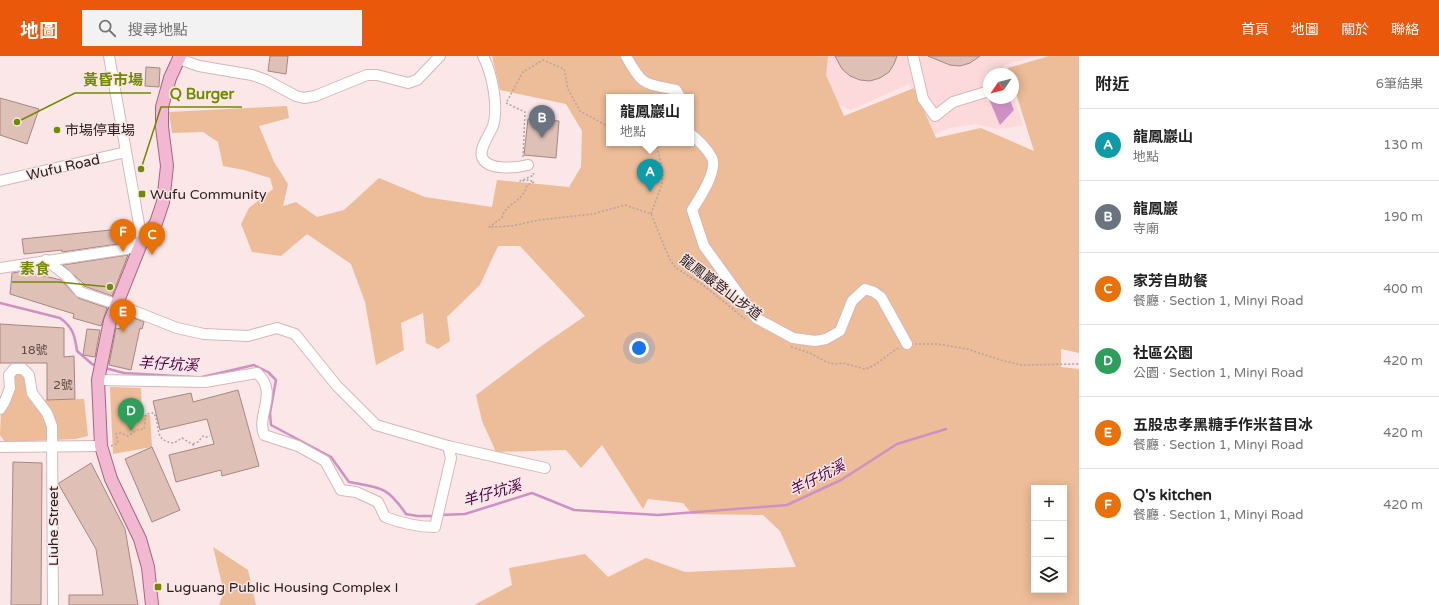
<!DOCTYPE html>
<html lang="zh-TW">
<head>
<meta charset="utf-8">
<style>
	:root { --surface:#fff; --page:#f2f2f2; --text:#222; --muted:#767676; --line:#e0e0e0; --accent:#ea580c }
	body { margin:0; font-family:"Varela Round","Noto Sans TC",sans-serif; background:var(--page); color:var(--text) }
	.controls { position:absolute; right:12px; bottom:12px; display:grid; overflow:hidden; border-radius:0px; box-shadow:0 2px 10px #0003 }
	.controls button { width:36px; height:36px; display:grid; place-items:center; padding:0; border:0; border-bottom:1px solid var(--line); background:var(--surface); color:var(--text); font:20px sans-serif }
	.compass { position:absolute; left:983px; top:12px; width:36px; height:36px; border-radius:50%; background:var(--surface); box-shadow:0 2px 10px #0003; rotate:235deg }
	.you { position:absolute; left:639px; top:292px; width:14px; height:14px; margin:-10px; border:3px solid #fff; border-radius:50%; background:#1a73e8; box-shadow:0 0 0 6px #1a73e833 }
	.badge { display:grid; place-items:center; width:26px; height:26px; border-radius:50%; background:var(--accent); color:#fff; font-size:13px; font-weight:700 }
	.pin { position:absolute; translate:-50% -33px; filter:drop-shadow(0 1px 2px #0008) }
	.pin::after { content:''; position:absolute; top:21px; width:14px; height:12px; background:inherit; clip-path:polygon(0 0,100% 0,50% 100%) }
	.popup { position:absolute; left:606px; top:38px; width:88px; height:52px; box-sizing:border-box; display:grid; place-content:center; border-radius:0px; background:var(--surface); filter:drop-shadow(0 1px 3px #0005); font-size:13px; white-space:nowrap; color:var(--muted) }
	.popup b { font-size:15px; color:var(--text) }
	.popup::after { content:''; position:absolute; left:50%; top:100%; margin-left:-8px; border:8px solid transparent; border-top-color:var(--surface) }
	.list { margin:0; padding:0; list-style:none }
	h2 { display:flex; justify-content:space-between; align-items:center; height:52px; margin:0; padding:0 16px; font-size:17px }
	h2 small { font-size:13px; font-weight:400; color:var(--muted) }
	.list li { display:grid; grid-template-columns:26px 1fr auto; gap:12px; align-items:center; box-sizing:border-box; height:72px; padding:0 16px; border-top:1px solid var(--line) }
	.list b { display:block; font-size:15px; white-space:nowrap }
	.list p { margin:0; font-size:13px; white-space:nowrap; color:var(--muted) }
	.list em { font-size:13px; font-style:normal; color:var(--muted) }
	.icon { flex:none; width:22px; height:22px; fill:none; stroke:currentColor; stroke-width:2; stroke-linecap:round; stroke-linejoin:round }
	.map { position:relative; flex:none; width:1079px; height:549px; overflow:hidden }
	header { display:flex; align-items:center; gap:24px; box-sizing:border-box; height:56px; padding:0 20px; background:var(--accent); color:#fff }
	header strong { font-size:19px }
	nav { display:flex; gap:22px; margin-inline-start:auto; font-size:14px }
	.search { width:280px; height:36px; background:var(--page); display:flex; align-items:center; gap:10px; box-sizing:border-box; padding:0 14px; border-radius:0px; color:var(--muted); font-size:15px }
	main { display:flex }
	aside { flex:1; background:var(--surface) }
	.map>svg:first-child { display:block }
	.built { fill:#fcdadb }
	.green { fill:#edbc98; fill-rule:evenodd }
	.water { fill:#ce91c4 }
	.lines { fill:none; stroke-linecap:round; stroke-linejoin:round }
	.stream { stroke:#ce91c4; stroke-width:2.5 }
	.building { fill:#dfc0b7; stroke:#a58880 }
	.minor-casing { stroke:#d7b7b8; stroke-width:12 }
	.major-casing { stroke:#a7647f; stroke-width:14 }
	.path { stroke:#b5a3a4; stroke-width:1.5; stroke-dasharray:2 2; stroke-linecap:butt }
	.minor { stroke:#fff; stroke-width:10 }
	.major { stroke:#f2b8d1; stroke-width:12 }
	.poi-dot { fill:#718a00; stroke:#fbe7e7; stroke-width:1.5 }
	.labels { text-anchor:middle; stroke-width:3; stroke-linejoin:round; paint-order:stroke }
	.number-label { font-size:12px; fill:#594846 }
	.poi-label { font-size:14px; fill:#2c2021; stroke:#fbe7e7; text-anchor:start }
	.street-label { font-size:14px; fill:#2c2021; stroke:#fbe7e7 }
	.water-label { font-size:15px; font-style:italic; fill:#4a0044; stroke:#fbe7e7 }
	.leader { fill:none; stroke:#718a00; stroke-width:1.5 }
	.callout-dot { fill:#718a00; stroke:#fbe7e7; stroke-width:1.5 }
	.callout-label { font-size:15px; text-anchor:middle; font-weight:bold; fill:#718a00; stroke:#fbe7e7; stroke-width:3; stroke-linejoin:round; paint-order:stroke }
</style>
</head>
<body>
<header>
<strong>地圖</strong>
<div class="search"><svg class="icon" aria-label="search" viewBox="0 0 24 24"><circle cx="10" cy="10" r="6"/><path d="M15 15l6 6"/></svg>搜尋地點</div>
<nav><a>首頁</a><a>地圖</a><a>關於</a><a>聯絡</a></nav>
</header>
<main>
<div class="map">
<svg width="1079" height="549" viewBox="0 0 1079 549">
	<rect width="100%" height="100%" fill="#fbe7e7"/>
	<polygon class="built" points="816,0 1039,0 1003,9 1006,18 989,18 989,42 1013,42 1013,39 1023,70 997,73 976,68 949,72 928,82 909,28 851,54 835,47"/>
	<g class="green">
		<path d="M492,0h336l-2,19 18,41 70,-28 22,50 45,-10 53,23 -21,-67v-10h-3l-2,-6 41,-12h30v297l-18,-4v18l18,2v236h-605l38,-20 -3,-17 76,-14 23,23 38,-19 39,14 111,-5 -16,-36 -17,-16 -71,-1 -9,-11 -35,-4 -5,10 -41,-64 -21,23 -15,-18 -70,2 -14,-31 -6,-26 64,-48 45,-31 -65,-70h-22l-18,39 -33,32 3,24 -12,8 -12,-6 -3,-30 -22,10 3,27 -28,15 -11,-63 -14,-38 -44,-30 -26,22 -29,-4 -11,-28 8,-16 24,-19 -3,-11 -26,-8 -21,-4 -5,-24 -15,-10 -31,1 -3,-21 118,-6 2,12 -30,8 15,36 14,22 -5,22 13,-4 21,15 27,-7 35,-32 46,19 67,10 5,-27 72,7 12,-20 1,-36 -16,-27 -66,-14zM609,41h82v46h-82zM1034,432h30v102h-30z"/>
		<polygon points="15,316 22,316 27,321 29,344 84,343 88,380 75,383 5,386 0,379 1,356"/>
		<polygon points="110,331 141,332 142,359 150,359 152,391 113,398"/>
		<polygon points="213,491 248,514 256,549 219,549 224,536"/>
	</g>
	<polygon class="water" points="988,41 1009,42 1014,54 1000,69"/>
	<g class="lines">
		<g class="stream">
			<path d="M0,247l60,15c13,9 15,18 17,33l15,13 6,2"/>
			<polyline points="105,312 124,317 193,321"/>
			<path d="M202,321l52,-12 14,7 8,8 -6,33 1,12 60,32 18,25c32,6 38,4 57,32l11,2h18"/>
			<polyline points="440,459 465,458 532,437 574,454 658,459 787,449 841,424 897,388 946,373"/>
		</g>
	</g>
	<g class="building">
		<polygon points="270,0 288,0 286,18 268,15"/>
		<polygon points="835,0 897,0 894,8 889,16 880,22 870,25 860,24 850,20 842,13"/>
		<polygon points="928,0 980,0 970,7 960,10 950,9"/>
		<polygon points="146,11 160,12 159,31 145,30"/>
		<polygon points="0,42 39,53 27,88 0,79"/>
		<polygon points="528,63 559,65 556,102 524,99"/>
		<polygon points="130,172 131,183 125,187 62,196 62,194 24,198 22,183"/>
		<polygon points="128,199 112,240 84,230 82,228 85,229 63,209"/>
		<polygon points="24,215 61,224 78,242 107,252 101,270 73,262 74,258 10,238 12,217"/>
		<polygon points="124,258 144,266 142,273 140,272 131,314 109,309 116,272 120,273"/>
		<polygon points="0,268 64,272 64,301 74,300 75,343 47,344 47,307 0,307"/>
		<polygon points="87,273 100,274 95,301 83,299"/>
		<polygon points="238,334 259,410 222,420 221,414 176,426 169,399 214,388 207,363 160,374 153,345 191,337 193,346"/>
		<polygon points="152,391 180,454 152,466 125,403"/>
		<polygon points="13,406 42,407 41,549 11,549"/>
		<polygon points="91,407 125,473 138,549 69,549 69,539 103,539 96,493 59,429 59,427"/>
	</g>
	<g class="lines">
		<g class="minor-casing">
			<g id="minor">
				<path d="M483,0c9,17 16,51 10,70 -3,8 -14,22 -11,31 5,14 34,11 46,8"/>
				<path d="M626,0c17,31 18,27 50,34l4,7"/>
				<polyline points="913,0 923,43 935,60 953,46 989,35"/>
				<polyline points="179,3 199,10 252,19 266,24 296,40 304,42 315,40 367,19 377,19 408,27 417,24 440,0"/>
				<path d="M691,78c8,7 16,14 21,24 6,13 -13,41 -20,52l12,36 52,72 37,20 22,3 11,-2 14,-8 12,-30 13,-12 9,3 7,5 26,47"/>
				<polyline points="0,125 126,96"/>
				<polyline points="46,204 67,220 80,236 116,248 177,272 204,278 248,280 277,272 295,278 337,330 376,369 448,390 545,412"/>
				<polyline points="0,212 127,193 142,185 109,0"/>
				<path d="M98,324l107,2 52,-9c22,20 -1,40 7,62l34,11 27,15 16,29 15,2 22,10 7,15c16,6 32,10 50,10l16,-69 -3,-12"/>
				<polyline points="0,353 5,345 10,332 9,319 14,313 23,313 29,319 32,337 47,357 52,370 53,549"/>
				<polyline points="0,391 101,390"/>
			</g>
		</g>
		<g class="major-casing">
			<polyline id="major" points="152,549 148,511 140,483 111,423 101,390 98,324 110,265 142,185 156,167 163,146 167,110 162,71 162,51 170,22 180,0"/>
		</g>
		<g class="path">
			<polyline points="523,101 525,56 506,47 523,16 543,4 564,13 568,33 580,55 609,71"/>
			<path d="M533,117l1,2 -14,6 9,-1 5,2 -7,3c-4,18 -22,18 -25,33l-13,9 23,-1 27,-6 54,-6 32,-9 26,9 19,46 6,8 27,17 42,34"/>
			<polyline points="651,158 662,128 663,116 656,87"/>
			<polyline points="915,288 938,288 967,293 1004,305 1021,309 1079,308"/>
			<polyline points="791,291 810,297 826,306 835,308 843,307 865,313 873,310 898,292"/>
			<polyline points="193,388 198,386 203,380 206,381 210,380"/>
			<path d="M111,390l7,-3 -2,-9 4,-1 8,3 9,-6 7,-1 2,-15 8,-1c7,14 -1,28 20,30l8,-5 13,8"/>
		</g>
		<use href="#minor" class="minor"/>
		<use href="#major" class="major"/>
	</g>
	<g class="poi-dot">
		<circle cx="57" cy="74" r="4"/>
		<rect x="138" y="134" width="8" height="8" rx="2"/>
		<rect x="154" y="527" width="8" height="8" rx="2"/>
	</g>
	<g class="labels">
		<g class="number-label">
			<text x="34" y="298">18號</text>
			<text x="63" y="333">2號</text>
		</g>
		<g class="poi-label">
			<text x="65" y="79">市場停車場</text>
			<text x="150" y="143">Wufu Community</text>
			<text x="166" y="536">Luguang Public Housing Complex I</text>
		</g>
		<g class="street-label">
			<text transform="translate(63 111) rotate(-13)" y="5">Wufu Road</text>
			<text transform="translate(721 231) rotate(37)" y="5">龍鳳巖登山步道</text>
			<text transform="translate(53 470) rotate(-90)" y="5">Liuhe Street</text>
		</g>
		<g class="water-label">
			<text transform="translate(168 308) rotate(3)" y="5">羊仔坑溪</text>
			<text transform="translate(817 422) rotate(-27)" y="5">羊仔坑溪</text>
			<text transform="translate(492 437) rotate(-16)" y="5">羊仔坑溪</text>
		</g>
	</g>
	<path class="leader" d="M17 66L75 37H151M141 113L161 51H242M110 231L58 226H12"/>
	<g class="callout-dot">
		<circle cx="17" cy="66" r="4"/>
		<circle cx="141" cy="113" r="4"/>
		<circle cx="110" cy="231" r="4"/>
	</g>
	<g class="callout-label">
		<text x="113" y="29">黃昏市場</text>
		<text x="202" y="43">Q Burger</text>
		<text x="35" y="218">素食</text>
	</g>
</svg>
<div class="controls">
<button>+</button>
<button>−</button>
<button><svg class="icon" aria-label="layers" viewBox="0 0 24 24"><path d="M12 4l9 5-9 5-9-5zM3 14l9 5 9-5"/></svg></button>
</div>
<svg class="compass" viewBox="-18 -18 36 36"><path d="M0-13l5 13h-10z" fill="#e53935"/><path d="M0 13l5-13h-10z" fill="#767676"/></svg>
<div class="you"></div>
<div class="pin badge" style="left:650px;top:136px;background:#0f9aa8">A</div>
<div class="popup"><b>龍鳳巖山</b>地點</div>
<div class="pin badge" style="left:542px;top:82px;background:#6b7280">B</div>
<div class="pin badge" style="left:152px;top:199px;background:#e8710a">C</div>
<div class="pin badge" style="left:131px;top:375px;background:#2e9e5b">D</div>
<div class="pin badge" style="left:123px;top:276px;background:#e8710a">E</div>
<div class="pin badge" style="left:123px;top:196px;background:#e8710a">F</div>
</div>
<aside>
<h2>附近<small>6筆結果</small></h2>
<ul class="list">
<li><span class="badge" style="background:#0f9aa8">A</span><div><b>龍鳳巖山</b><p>地點</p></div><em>130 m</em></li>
<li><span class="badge" style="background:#6b7280">B</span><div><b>龍鳳巖</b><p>寺廟</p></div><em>190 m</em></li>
<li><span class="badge" style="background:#e8710a">C</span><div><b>家芳自助餐</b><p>餐廳 · Section 1, Minyi Road</p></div><em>400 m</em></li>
<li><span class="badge" style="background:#2e9e5b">D</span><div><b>社區公園</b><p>公園 · Section 1, Minyi Road</p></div><em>420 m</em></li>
<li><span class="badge" style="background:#e8710a">E</span><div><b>五股忠孝黑糖手作米苔目冰</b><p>餐廳 · Section 1, Minyi Road</p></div><em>420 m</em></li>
<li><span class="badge" style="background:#e8710a">F</span><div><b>Q's kitchen</b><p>餐廳 · Section 1, Minyi Road</p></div><em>420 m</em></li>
</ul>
</aside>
</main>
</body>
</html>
